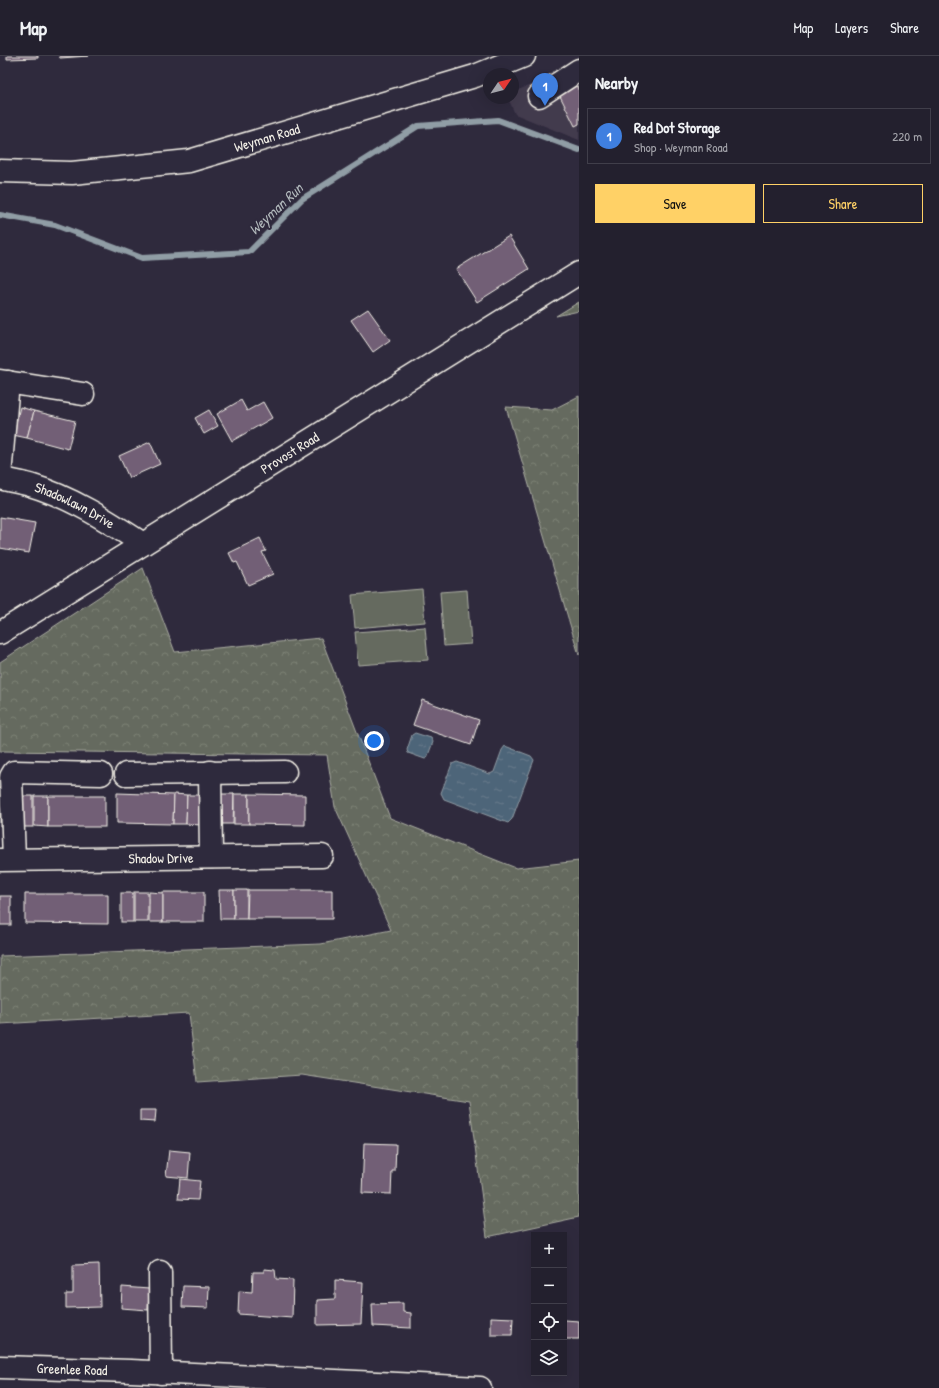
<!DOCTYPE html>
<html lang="en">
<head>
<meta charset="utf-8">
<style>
	:root { --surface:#23202e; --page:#2f2d3a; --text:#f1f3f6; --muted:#a3a3aa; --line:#403e4a; --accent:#ffd166 }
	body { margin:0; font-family:"Patrick Hand",sans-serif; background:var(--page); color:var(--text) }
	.controls { position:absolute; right:12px; bottom:12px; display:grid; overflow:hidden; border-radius:0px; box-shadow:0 4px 16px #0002 }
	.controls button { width:36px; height:36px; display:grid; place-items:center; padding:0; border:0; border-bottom:1px solid var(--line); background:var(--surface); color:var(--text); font:20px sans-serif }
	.compass { position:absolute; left:483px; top:12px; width:36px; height:36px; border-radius:50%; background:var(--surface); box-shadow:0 4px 16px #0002; rotate:55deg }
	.you { position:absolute; left:374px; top:685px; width:14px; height:14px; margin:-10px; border:3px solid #fff; border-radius:50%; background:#1a73e8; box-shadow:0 0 0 6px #1a73e833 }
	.badge { display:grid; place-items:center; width:26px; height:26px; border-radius:50%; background:var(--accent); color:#fff; font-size:13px; font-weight:700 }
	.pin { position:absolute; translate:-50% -33px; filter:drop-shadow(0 1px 2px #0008) }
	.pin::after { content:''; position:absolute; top:21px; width:14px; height:12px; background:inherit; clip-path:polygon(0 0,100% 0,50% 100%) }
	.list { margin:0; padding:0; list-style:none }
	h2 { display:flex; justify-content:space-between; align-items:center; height:52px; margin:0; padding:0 16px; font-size:17px }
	h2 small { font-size:13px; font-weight:400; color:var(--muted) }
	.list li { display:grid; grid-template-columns:26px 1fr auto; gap:12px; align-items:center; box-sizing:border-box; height:56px; margin:0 8px 8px; padding:0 8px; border:1px solid var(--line); border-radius:0px }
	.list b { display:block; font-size:15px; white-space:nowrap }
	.list p { margin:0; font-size:13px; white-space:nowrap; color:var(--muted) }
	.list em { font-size:13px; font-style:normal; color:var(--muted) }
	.actions { display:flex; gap:8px; padding:12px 16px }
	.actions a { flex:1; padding:9px 0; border:1px solid var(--accent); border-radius:0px; text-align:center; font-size:14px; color:var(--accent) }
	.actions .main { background:var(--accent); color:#111 }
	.icon { flex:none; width:22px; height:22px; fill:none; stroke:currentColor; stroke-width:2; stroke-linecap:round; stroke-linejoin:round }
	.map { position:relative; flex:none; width:579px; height:1332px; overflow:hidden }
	header { display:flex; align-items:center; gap:24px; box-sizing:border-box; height:56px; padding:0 20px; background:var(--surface); border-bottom:1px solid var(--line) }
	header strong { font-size:19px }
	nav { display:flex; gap:22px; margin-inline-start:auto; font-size:14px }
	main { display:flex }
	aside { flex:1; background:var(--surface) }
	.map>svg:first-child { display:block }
	.built { fill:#433a4e }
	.forest { fill:url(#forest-crowns); stroke:#acaea3 }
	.garden { fill:#656b5e; stroke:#acaea3 }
	.water { fill:url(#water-ripples); stroke:#909da5 }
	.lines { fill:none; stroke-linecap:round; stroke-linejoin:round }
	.stream { stroke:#909da5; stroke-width:6 }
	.building { fill:#725e76; stroke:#f4f1e8 }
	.minor-casing { stroke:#f4f1e8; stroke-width:25 }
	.minor { stroke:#2f2a3d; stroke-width:22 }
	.labels { text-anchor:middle; stroke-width:4; stroke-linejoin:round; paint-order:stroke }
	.street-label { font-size:14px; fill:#f4f1e8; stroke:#2f2a3d }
	.water-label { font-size:15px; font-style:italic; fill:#b2b9bc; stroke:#2f2a3d }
</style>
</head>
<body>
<header>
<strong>Map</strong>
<nav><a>Map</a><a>Layers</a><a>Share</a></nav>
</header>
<main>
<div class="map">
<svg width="579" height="1332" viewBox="0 0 579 1332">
	<defs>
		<pattern id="forest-crowns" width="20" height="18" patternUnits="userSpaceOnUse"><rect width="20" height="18" fill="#656b5e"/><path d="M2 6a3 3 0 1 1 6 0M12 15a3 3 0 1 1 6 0" fill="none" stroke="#7c8175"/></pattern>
		<pattern id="water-ripples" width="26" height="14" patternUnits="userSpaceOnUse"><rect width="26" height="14" fill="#4e6579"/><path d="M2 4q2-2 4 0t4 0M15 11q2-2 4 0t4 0" fill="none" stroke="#687c8c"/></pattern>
	</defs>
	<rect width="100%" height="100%" fill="#2f2a3d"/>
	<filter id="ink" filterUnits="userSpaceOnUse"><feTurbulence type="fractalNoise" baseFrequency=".025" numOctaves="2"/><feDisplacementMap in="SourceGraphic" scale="8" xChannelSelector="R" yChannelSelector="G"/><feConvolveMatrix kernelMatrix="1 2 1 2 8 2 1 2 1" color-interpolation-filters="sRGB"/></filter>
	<g filter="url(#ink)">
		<polygon class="built" points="579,8 579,84 515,58 508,42 513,42 513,36 566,15"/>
		<g class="forest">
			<polygon points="579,246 579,255 556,260"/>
			<polygon points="579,340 579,599 506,351 552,354"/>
			<polygon points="143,512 175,596 321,582 390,762 516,812 579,805 579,1161 487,1181 469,1045 302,1019 197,1026 189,957 0,968 0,900 321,888 391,874 335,751 327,699 0,695 0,606"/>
		</g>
		<g class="garden">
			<polygon points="422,533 425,566 355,572 352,539"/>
			<polygon points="467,534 471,588 444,590 440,536"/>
			<polygon points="425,571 428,604 358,609 355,576"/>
		</g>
		<g class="water">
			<polygon points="415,677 431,682 433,686 427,702 425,703 408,697 407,694 412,679"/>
			<polygon points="505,690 531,700 534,704 512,763 508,767 444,743 441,737 452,708 457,706 490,718 494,716 502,694"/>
		</g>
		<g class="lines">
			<polyline class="stream" points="0,159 55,169 142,202 249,196 302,143 418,70 498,64 579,94"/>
		</g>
		<g class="building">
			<polygon points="7,0 38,0 38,2 7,3"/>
			<polygon points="59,0 89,0 60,2"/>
			<polygon points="576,27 579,33 579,68 575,70 558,36"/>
			<polygon points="509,180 529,213 477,246 456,213"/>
			<polygon points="368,253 390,284 373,296 351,264"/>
			<polygon points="241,344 247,355 263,346 272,362 232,385 217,358"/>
			<polygon points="20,351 34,355 27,382 13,379"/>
			<polygon points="209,354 218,370 204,378 195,362"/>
			<polygon points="34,355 75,365 68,393 27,382"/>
			<polygon points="150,386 160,408 129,422 119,400"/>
			<polygon points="0,461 35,467 29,497 0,492"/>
			<polygon points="260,482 266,495 262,496 273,518 248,529 237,506 234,507 229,497"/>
			<polygon points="422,644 479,664 471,689 413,669"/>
			<polygon points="117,737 174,739 173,768 117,767"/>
			<polygon points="174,738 187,739 186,768 173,768"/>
			<polygon points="220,738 234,738 233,768 219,768"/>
			<rect x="234" y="738" width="15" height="30"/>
			<polygon points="249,738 305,739 305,769 249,768"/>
			<polygon points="187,739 202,739 201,769 186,768"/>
			<polygon points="0,740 2,740 3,770 0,770"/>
			<rect x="20" y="740" width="13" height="31"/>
			<polygon points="34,740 48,740 48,771 34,770"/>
			<rect x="48" y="740" width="57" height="31"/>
			<polygon points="219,834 234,834 234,863 220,863"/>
			<rect x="234" y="834" width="13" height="29"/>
			<polygon points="248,834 332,834 332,863 247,863"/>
			<rect x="134" y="836" width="14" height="30"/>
			<polygon points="149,836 163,837 163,866 149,866"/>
			<rect x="163" y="836" width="41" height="30"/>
			<rect x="121" y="837" width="12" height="29"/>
			<polygon points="25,838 108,838 108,868 25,867"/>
			<rect x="0" y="840" width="11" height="29"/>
			<polygon points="140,1054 156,1054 155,1066 140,1065"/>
			<polygon points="364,1087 396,1088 395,1115 392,1115 391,1138 362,1137"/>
			<polygon points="169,1094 190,1096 188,1122 166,1120"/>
			<polygon points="180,1123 200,1125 198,1144 178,1143"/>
			<polygon points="99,1208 100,1251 66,1252 66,1238 73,1238 73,1209"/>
			<polygon points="264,1213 275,1214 276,1223 293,1224 292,1262 238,1258 239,1235 252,1236 253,1216 264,1216"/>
			<polygon points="335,1224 363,1226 361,1268 317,1269 317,1244 335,1243"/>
			<polygon points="183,1230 209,1231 208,1252 182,1251"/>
			<polygon points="122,1231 149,1233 148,1254 121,1252"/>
			<polygon points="403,1247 403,1256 411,1257 411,1272 373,1270 372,1248"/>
			<polygon points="491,1261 513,1262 512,1279 491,1279"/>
			<polygon points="564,1264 579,1265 579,1283 564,1283"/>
		</g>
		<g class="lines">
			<g class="minor-casing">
				<g id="minor">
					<polyline points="539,40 579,14"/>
					<path id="s1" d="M0,115l72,2 117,-12 286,-85 49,-20"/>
					<polyline points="0,325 83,338"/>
					<polyline points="0,420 8,326"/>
					<path id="s2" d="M0,422c10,3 20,4 30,7 41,12 78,36 113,59"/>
					<path id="s3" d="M0,577l579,-360"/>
					<polyline points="210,716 211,801"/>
					<polyline points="126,718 285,716"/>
					<polyline points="14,803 11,721 14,716 101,718"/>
					<path id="s4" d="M0,804l322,-4"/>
					<polyline points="160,1216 161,1317"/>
					<path id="s5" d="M0,1311l131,4 349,17"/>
				</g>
			</g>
			<use href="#minor" class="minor"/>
		</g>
	</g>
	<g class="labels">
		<g class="street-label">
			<text dy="5" stroke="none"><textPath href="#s1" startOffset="271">Weyman Road</textPath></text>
			<text dy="5" stroke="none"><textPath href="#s3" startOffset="341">Provost Road</textPath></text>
			<text dy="5" stroke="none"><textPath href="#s2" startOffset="80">Shadowlawn Drive</textPath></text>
			<text dy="5" stroke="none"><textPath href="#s4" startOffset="161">Shadow Drive</textPath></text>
			<text dy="5" stroke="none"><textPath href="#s5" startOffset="72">Greenlee Road</textPath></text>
		</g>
		<g class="water-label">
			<text transform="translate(276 153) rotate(-43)" y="5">Weyman Run</text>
		</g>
	</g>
</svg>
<div class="controls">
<button>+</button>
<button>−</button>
<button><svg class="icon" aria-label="locate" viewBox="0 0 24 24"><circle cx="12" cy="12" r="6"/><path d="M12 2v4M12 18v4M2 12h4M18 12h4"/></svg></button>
<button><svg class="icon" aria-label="layers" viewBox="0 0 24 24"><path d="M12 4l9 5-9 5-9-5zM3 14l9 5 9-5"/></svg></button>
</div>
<svg class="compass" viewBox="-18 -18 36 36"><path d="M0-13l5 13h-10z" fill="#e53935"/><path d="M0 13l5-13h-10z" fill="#a3a3aa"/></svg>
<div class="you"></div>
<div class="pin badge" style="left:545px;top:50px;background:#3f7fe0">1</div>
</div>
<aside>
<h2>Nearby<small></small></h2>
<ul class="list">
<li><span class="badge" style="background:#3f7fe0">1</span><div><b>Red Dot Storage</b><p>Shop · Weyman Road</p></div><em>220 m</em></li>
</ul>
<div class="actions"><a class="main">Save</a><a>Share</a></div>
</aside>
</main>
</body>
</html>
